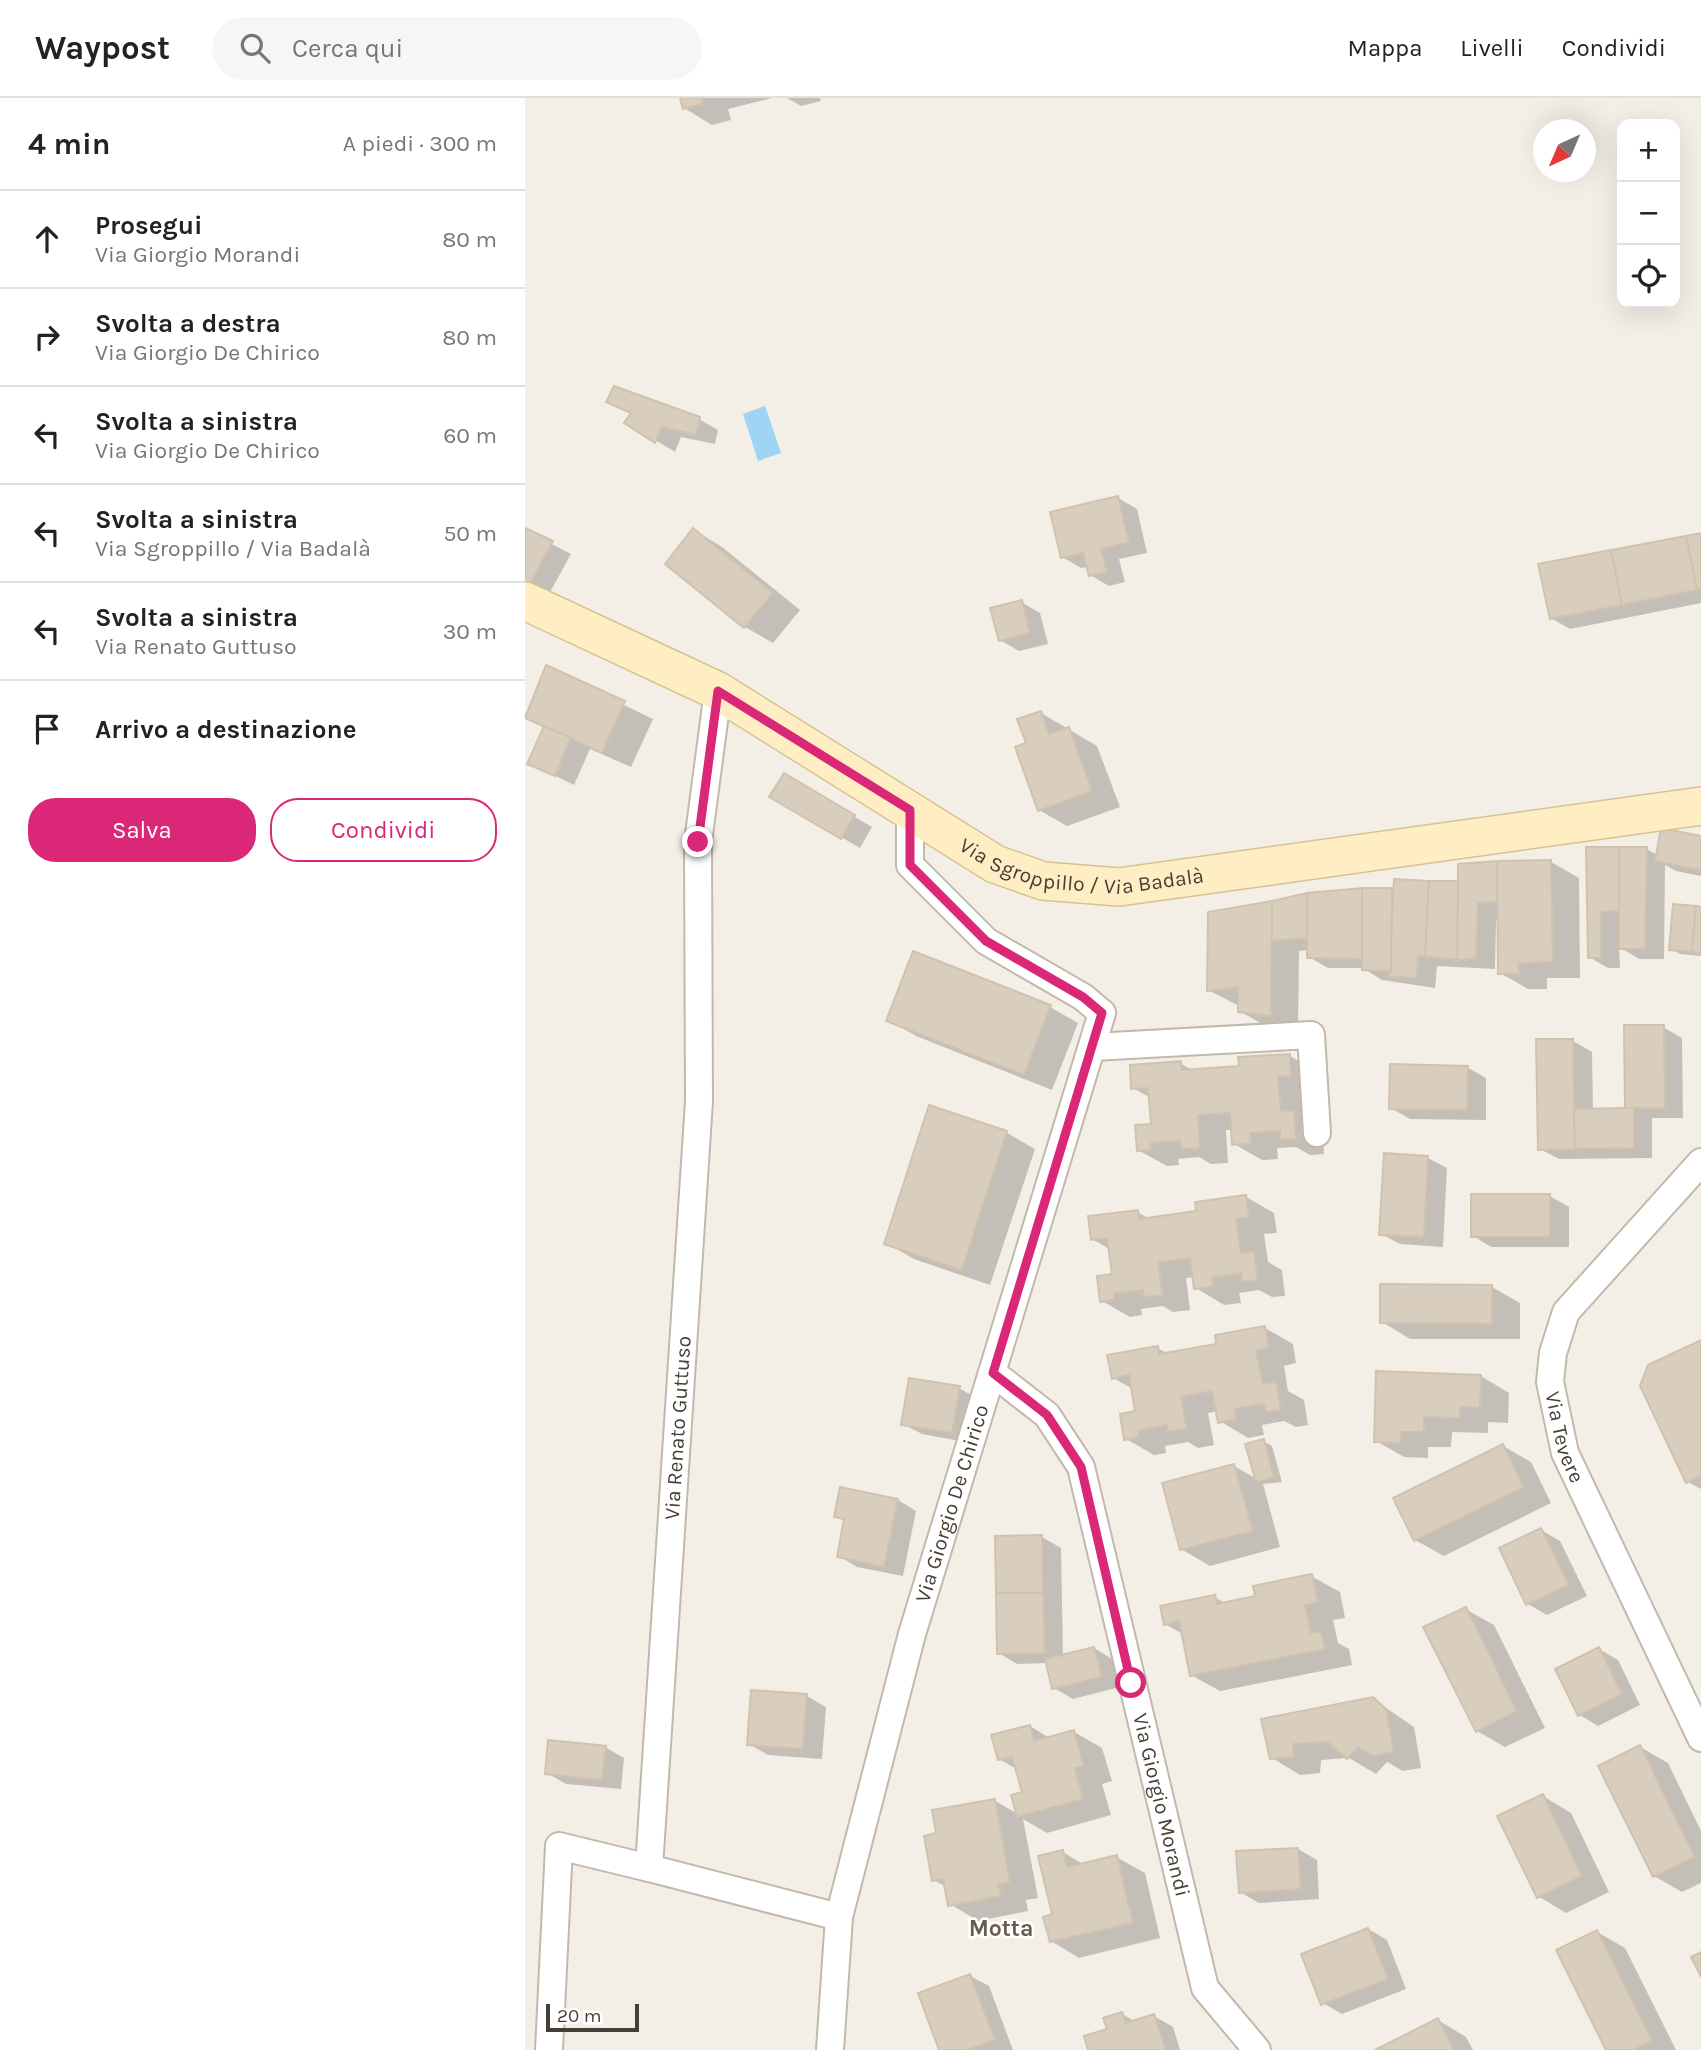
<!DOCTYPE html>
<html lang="it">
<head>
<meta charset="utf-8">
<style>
	:root { --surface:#fff; --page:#f6f6f6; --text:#222; --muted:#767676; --line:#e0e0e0; --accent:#db2777 }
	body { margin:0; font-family:Karla,sans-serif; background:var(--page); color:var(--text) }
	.controls { position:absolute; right:21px; top:21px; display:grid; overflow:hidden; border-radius:14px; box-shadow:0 7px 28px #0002 }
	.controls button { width:63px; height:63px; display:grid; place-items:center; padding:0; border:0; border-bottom:2px solid var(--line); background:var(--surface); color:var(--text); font:35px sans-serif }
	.compass { position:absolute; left:1008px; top:21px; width:63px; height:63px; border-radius:50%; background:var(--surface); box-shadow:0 7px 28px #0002; rotate:224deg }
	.scale { position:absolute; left:21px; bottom:18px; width:93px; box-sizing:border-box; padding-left:7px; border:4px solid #473f35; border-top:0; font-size:19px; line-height:24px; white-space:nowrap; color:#473f35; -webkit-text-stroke:5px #fff; paint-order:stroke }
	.stop { position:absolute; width:21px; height:21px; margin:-16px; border:5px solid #db2777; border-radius:50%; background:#fff }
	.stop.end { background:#db2777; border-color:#fff; box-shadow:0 2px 7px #0008 }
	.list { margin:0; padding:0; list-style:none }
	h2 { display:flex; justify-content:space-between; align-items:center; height:91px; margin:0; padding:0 28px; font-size:30px }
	h2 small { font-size:23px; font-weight:400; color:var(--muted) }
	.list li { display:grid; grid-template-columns:46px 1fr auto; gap:21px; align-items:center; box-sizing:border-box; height:98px; padding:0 28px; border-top:2px solid var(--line) }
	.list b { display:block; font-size:26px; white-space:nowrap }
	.list p { margin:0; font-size:23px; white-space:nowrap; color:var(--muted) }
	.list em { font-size:23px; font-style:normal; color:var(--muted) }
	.actions { display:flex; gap:14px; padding:21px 28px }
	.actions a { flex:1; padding:16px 0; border:2px solid var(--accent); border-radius:28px; text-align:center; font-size:24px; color:var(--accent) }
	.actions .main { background:var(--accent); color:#fff }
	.icon { flex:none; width:38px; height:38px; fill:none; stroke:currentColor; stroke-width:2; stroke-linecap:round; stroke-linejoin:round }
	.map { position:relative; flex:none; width:1176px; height:1952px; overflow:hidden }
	header { display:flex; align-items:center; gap:42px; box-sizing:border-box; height:98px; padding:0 35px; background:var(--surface); border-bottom:2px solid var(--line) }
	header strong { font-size:33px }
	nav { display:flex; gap:38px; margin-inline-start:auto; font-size:24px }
	.search { width:490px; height:63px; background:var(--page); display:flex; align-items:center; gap:18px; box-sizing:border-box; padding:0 24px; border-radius:38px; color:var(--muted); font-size:26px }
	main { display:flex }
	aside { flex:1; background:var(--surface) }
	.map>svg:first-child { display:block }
	.water { fill:#9fd4f4 }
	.shadow { fill:#0003 }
	.building { fill:#d9cdbd; stroke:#d1c2ad; stroke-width:2 }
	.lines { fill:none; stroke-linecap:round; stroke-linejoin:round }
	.minor-casing { stroke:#c3b9ab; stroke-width:30 }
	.secondary-casing { stroke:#d6c293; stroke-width:40 }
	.minor { stroke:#fff; stroke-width:26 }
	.secondary { stroke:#ffeec4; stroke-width:37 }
	.route { stroke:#db2777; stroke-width:9 }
	.labels { text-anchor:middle; stroke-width:5; stroke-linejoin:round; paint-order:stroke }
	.street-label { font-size:21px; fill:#473f35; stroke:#fff }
	.neighbourhood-label { font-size:23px; font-weight:bold; fill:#6a5c4b; stroke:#fff }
</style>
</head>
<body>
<header>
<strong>Waypost</strong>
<div class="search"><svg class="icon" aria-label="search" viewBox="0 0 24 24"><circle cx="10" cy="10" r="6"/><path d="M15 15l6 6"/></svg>Cerca qui</div>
<nav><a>Mappa</a><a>Livelli</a><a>Condividi</a></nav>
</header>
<main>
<aside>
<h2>4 min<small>A piedi · 300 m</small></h2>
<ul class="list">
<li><svg class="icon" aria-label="ahead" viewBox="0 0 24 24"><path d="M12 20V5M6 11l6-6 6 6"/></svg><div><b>Prosegui</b><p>Via Giorgio Morandi</p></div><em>80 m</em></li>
<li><svg class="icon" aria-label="right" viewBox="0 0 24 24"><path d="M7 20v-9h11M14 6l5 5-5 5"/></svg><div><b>Svolta a destra</b><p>Via Giorgio De Chirico</p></div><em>80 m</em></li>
<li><svg class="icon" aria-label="left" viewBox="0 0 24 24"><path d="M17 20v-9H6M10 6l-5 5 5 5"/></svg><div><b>Svolta a sinistra</b><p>Via Giorgio De Chirico</p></div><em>60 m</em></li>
<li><svg class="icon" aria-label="left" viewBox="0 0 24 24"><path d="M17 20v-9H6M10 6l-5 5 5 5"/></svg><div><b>Svolta a sinistra</b><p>Via Sgroppillo / Via Badalà</p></div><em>50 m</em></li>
<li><svg class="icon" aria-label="left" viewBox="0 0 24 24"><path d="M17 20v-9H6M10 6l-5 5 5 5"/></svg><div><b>Svolta a sinistra</b><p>Via Renato Guttuso</p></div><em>30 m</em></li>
<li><svg class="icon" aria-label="arrive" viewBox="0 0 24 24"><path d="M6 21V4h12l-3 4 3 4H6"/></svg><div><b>Arrivo a destinazione</b></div></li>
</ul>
<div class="actions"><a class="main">Salva</a><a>Condividi</a></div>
</aside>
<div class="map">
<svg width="1176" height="1952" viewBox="0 0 1176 1952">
	<rect width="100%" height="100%" fill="#f4efe6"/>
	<polygon class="water" points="240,308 256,355 233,363 218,316"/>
	<g class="shadow">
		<polygon points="157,0 247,0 203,11 206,22 187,27 159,10"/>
		<polygon points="262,0 295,0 296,3 276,8"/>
		<polygon points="84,304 174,321 193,332 190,346 156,339 150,354 102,325 107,316"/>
		<polygon points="593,400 612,411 622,455 594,461 600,484 584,488 565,477 563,469 556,470 537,459"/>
		<polygon points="0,432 46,456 24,496 0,485"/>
		<polygon points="169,432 197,449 275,512 248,545 220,529"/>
		<polygon points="1176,436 1176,505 1045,531 1026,520"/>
		<polygon points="496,504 515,515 523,546 494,553 475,542"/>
		<polygon points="22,570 128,621 106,669 65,651 49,687 4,665 20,630 0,619"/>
		<polygon points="516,615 572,648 595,709 542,728 514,712 503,646"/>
		<polygon points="259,677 347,729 335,750 247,699"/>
		<polygon points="1176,740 1176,778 1151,773 1140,767 1139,861 1114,861 1094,849 1095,870 1083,870 1064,859 1063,750 1121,751 1133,757"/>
		<polygon points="1026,764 1054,780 1055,880 1022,880 1022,891 1003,891 975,875 974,822 971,822 970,871 912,868 910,890 857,882 838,870 803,870 784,859 784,852 774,853 773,933 743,929 714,913 714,908 683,892 782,797 868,792 870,783 934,785 972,765"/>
		<polygon points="1176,810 1176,858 1155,856 1146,851"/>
		<polygon points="525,909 553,925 527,992 391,938 363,922"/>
		<polygon points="1138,929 1157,940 1158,1020 1127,1020 1127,1060 1034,1061 1015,1051 1048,943 1067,954 1068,1012 1102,1012"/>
		<polygon points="765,958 793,974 799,1056 785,1057 771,1049 752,1050 753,1061 737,1062 709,1046 708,1032 701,1032 703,1065 686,1066 674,1059 653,1061 654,1067 642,1068 613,1052 628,1027 626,1000 608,990 655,965 668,973 716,970"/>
		<polygon points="942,969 961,980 961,1022 885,1021 866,1010"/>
		<polygon points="406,1009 482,1035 510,1051 465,1187 389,1161 361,1145"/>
		<polygon points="903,1060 922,1070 918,1149 875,1146 856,1136"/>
		<polygon points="1025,1098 1044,1109 1044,1149 966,1149 948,1138"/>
		<polygon points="721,1099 749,1115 752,1135 739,1136 743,1164 757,1172 760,1198 747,1199 734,1192 714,1195 716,1205 699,1207 671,1190 670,1179 661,1180 665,1212 648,1214 638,1208 616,1211 617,1217 605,1219 577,1203 589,1178 586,1152 567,1141 613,1114 624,1121 673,1114"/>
		<polygon points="967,1189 995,1205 995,1241 885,1241 857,1224"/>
		<polygon points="740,1230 768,1246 771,1265 759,1268 763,1293 779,1302 783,1327 771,1329 759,1323 737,1327 739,1337 723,1340 695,1323 693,1313 683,1315 689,1347 673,1350 663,1344 640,1348 641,1355 629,1357 601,1341 612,1315 608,1291 588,1280 632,1250 644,1256 694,1247"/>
		<polygon points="1176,1244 1176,1391 1163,1384"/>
		<polygon points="956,1278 984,1295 983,1325 963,1324 963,1335 927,1334 926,1349 903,1349 903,1360 879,1359 851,1343"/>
		<polygon points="434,1290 453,1301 446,1345 397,1336 378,1326"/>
		<polygon points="738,1343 747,1348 757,1384 738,1386 755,1449 685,1468 656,1451 709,1368 732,1381"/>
		<polygon points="978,1348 1006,1364 1026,1405 919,1458 890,1442"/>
		<polygon points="373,1402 391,1413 378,1478 332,1469 314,1458 321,1424 311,1418"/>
		<polygon points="1016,1432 1035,1443 1062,1498 1022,1517 1003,1506"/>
		<polygon points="517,1439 536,1450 538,1558 569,1550 587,1561 595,1589 548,1601 529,1590 522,1565 492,1566 474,1555"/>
		<polygon points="786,1478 815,1494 820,1520 808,1522 813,1545 824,1551 827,1567 695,1593 666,1577 658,1536 640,1526 689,1499 702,1506 732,1500"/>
		<polygon points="940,1511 969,1527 1020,1630 980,1649 952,1633"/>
		<polygon points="1074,1551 1093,1562 1115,1607 1073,1628 1055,1617"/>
		<polygon points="282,1598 301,1609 297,1661 243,1657 224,1646"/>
		<polygon points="848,1601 889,1629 896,1670 878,1673 862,1664 851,1676 824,1660 796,1662 795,1675 775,1677 747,1660 738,1622"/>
		<polygon points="505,1628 526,1641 549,1634 577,1650 587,1683 577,1686 586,1717 522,1735 498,1721 513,1800 501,1802 503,1813 453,1823 425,1806 421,1789 409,1782 413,1737 470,1703 493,1716 499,1695 493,1672 474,1661"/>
		<polygon points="80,1649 99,1660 96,1691 41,1686 22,1675"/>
		<polygon points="1115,1649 1143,1665 1176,1733 1176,1785 1157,1794 1129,1778"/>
		<polygon points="1018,1698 1046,1715 1084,1794 1041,1815 1013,1798"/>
		<polygon points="773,1751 792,1762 794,1801 734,1805 715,1794"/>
		<polygon points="538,1754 559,1767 591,1759 620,1775 635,1840 554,1860 526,1843"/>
		<polygon points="843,1831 862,1842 881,1891 817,1916 798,1905"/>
		<polygon points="1072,1834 1100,1850 1151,1952 1083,1952"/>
		<polygon points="445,1878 464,1888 488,1952 416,1952"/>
		<polygon points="597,1916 611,1924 629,1918 648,1929 655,1952 565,1952"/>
		<polygon points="913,1922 941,1939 948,1952 854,1952"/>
	</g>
	<g class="building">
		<polygon points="155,0 177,0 178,6 158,11"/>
		<polygon points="89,288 175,319 171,337 137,329 130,345 99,325 106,315 81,304"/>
		<polygon points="593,398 604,444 576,451 582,474 564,478 558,455 536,460 525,414"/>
		<polygon points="0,430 28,443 5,486 0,484"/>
		<polygon points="168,430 248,495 219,530 140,466"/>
		<polygon points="1176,435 1176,491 1172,492 1161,438"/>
		<polygon points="1161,438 1172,492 1097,507 1086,452"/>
		<polygon points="1086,452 1097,507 1025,521 1013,466"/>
		<polygon points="497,502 505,535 474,543 465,510"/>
		<polygon points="21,567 100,603 77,655 0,620"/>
		<polygon points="516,613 524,636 544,629 567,693 513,713 490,649 501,645 492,621"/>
		<polygon points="19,628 46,640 30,678 2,666"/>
		<polygon points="259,675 330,717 316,741 244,699"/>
		<polygon points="1136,730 1176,738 1176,772 1130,763"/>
		<polygon points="1061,749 1094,749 1095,813 1076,814 1076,860 1063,860"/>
		<polygon points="1094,749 1122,749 1120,851 1094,851"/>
		<polygon points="1026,762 1028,864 994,865 994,876 973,876 972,763"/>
		<polygon points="972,763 972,804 953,805 951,861 932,862 933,766"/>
		<polygon points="869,781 904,783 900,858 893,858 892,880 864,879"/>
		<polygon points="904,783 933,783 932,862 900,858"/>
		<polygon points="837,790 867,790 866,873 837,872"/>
		<polygon points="837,790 837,861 782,860 782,795"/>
		<polygon points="782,795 782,840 746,843 747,803"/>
		<polygon points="747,803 746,918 713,914 713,889 682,893 683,814"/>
		<polygon points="1148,806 1171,808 1167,854 1144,852"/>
		<polygon points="1171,808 1176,809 1176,855 1167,854"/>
		<polygon points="388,853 526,907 499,977 361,923"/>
		<polygon points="1099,927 1139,927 1140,1010 1100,1010"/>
		<polygon points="1011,941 1048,941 1050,1051 1013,1052"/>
		<polygon points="765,956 766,978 753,979 756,1013 769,1012 771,1041 755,1042 755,1033 725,1035 726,1045 707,1047 705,1015 673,1017 675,1050 656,1051 655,1043 626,1045 626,1052 612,1053 610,1027 626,1026 623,990 606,991 605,967 656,963 656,972 714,968 713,959"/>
		<polygon points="865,966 943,968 942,1012 864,1011"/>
		<polygon points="404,1007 482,1033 437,1172 359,1146"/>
		<polygon points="1100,1010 1109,1010 1109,1050 1050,1051 1049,1011"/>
		<polygon points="859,1055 903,1058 899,1139 854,1137"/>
		<rect x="946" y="1096" width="79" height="43"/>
		<polygon points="721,1097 724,1119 711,1121 716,1155 729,1154 733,1182 717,1184 716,1175 687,1179 688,1189 669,1191 665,1160 633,1164 638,1197 618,1199 618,1192 589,1195 589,1202 575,1204 572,1178 587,1176 582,1140 566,1142 563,1118 613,1112 614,1121 671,1113 670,1104"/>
		<polygon points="855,1186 967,1187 967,1226 855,1225"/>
		<polygon points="740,1228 744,1250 731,1252 738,1286 751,1284 756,1312 741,1314 739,1306 710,1311 711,1321 693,1325 687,1293 656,1299 662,1331 643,1334 642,1327 613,1333 614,1339 599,1342 595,1316 610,1313 604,1277 587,1281 582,1257 633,1248 634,1256 691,1246 690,1237"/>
		<polygon points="1176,1242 1176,1378 1161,1385 1115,1288 1123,1267"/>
		<polygon points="851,1273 956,1277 955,1310 935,1309 935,1320 899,1319 899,1334 876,1334 876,1345 849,1344"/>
		<polygon points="384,1280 435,1288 427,1335 376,1327"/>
		<polygon points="739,1341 749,1379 731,1384 720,1346"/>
		<polygon points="978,1346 999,1389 889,1443 868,1400"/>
		<polygon points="709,1366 728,1433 655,1452 637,1385"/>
		<polygon points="315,1389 373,1401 359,1469 312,1459 319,1421 309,1419"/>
		<polygon points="1016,1430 1044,1487 1001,1507 974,1450"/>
		<polygon points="517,1437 518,1495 471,1495 470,1438"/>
		<polygon points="787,1476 793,1504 780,1507 786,1535 796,1533 800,1551 665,1578 654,1523 639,1527 635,1508 690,1497 692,1506 730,1498 728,1488"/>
		<polygon points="471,1495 518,1495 520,1555 472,1556"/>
		<polygon points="941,1509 992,1613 951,1634 898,1529"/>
		<polygon points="569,1549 577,1579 527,1591 520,1561"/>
		<polygon points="1074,1549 1097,1596 1053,1618 1030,1571"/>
		<polygon points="226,1592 282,1596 278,1651 222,1647"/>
		<polygon points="848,1599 861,1611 869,1654 848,1658 833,1649 822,1661 803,1644 768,1646 768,1659 745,1661 736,1621"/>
		<polygon points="505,1627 509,1643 549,1632 559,1668 550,1670 558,1701 492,1719 486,1697 497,1694 487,1659 473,1662 466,1637"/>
		<polygon points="23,1642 81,1648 77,1682 20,1676"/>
		<polygon points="1115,1647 1170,1759 1128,1779 1073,1668"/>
		<polygon points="1018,1696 1057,1778 1012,1800 972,1718"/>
		<polygon points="470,1701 485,1784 473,1786 476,1798 423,1808 418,1781 407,1783 399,1738 411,1735 407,1712"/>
		<polygon points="773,1750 776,1791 714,1795 711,1753"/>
		<polygon points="538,1752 542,1769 592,1757 608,1825 525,1844 518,1819 527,1816 513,1758"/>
		<polygon points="843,1830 863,1881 796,1907 776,1856"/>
		<polygon points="1072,1832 1127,1943 1109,1952 1081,1952 1031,1852"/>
		<polygon points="1176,1854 1176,1879 1166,1859"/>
		<polygon points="445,1876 470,1942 442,1952 414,1952 393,1895"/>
		<polygon points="597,1914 601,1925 629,1916 641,1952 563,1952 559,1938 582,1931 578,1920"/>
		<polygon points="913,1920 929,1952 850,1952"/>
	</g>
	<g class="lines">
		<g class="minor-casing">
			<g id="minor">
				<polyline points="568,949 786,937 792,1035"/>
				<path id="s1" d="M1176,1064l-135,150 -13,41 -3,29 15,71 136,285"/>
				<path id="s2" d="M468,1275l54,42 34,52 124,521 52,62"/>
				<polyline points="124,1770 314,1819"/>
				<path id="s3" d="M24,1952l10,-204 90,22 50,-767 -1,-259 20,-151"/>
				<path id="s4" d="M305,1952l9,-133 73,-283 190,-621 -19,-16 -97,-56 -76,-76v-55"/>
			</g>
		</g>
		<g class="secondary-casing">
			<g id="secondary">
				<path id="s5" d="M0,503l193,90 277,173 48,17 76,6 582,-81"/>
			</g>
		</g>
		<use href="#minor" class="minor"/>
		<use href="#secondary" class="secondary"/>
	</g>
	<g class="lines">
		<polyline class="route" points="173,744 193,593 385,712 385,767 461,843 558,899 577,915 468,1275 522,1317 556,1369 606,1585"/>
	</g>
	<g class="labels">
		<g class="street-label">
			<text dy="7" stroke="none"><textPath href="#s5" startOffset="626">Via Sgroppillo / Via Badalà</textPath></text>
			<text dy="7" stroke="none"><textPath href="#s3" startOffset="738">Via Renato Guttuso</textPath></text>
			<text dy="7" stroke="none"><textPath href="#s1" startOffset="331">Via Tevere</textPath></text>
			<text dy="7" stroke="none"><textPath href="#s4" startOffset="562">Via Giorgio De Chirico</textPath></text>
			<text dy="7" stroke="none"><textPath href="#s2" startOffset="478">Via Giorgio Morandi</textPath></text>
		</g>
		<g class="neighbourhood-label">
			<text x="476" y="1838">Motta</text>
		</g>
	</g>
</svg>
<div class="controls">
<button>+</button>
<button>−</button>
<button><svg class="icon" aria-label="locate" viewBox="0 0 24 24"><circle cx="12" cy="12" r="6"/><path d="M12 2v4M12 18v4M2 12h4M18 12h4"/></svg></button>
</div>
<svg class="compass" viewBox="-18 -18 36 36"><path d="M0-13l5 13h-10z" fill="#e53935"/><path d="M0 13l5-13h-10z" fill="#767676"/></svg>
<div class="scale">20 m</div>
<div class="stop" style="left:606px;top:1585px"></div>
<div class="stop end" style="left:173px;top:744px"></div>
</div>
</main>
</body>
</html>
